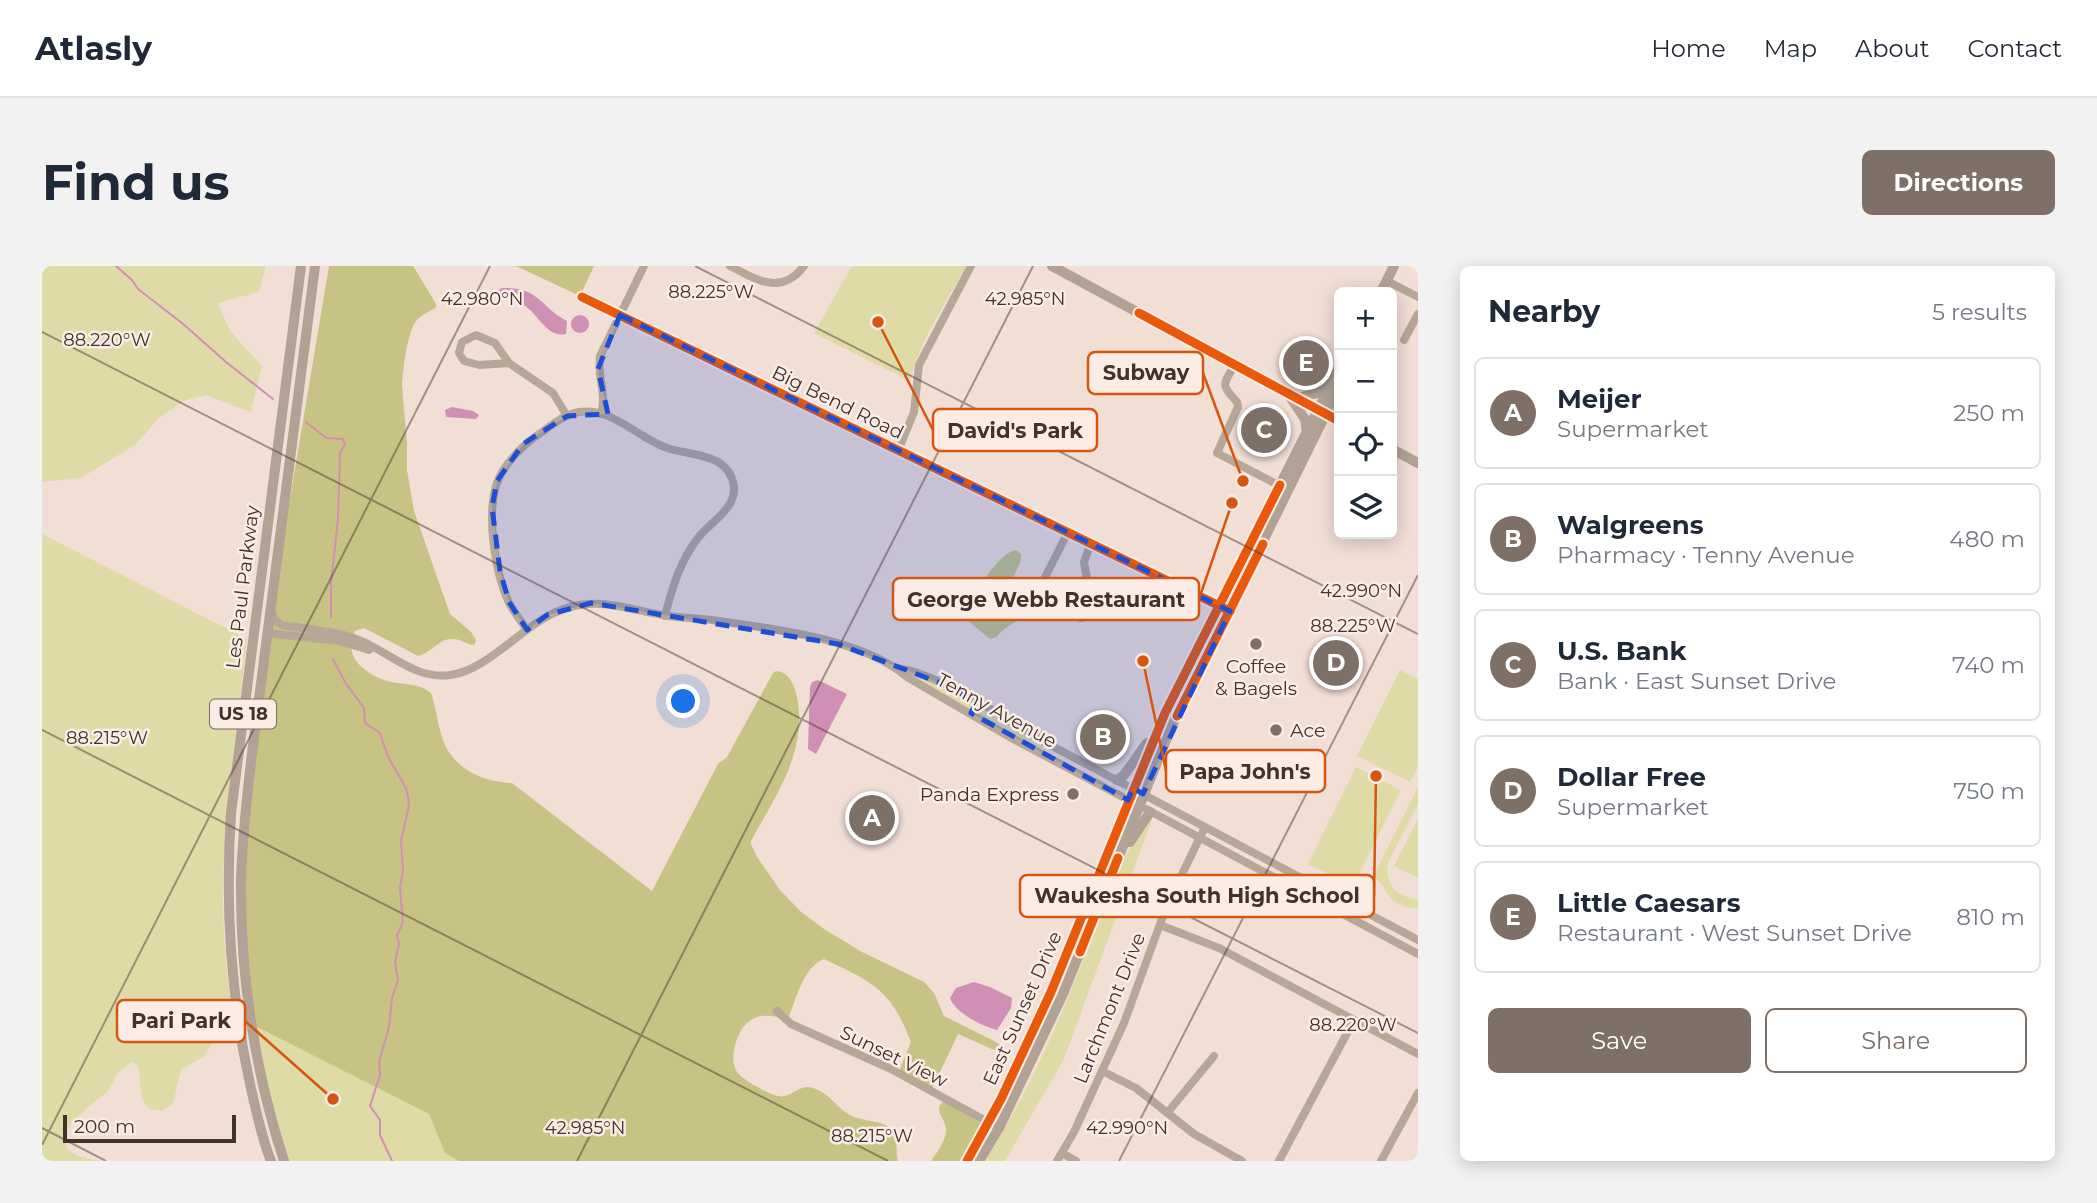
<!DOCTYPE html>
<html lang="en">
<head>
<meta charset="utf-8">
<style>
	:root { --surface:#fff; --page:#f2f2f3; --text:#1f2937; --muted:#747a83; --line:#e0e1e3; --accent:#7e6f67 }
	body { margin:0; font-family:Montserrat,sans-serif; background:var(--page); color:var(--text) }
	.controls { position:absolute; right:21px; top:21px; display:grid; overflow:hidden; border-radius:10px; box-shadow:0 4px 18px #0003 }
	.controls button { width:63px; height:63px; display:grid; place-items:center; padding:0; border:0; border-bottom:2px solid var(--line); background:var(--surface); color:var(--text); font:35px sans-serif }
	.scale { position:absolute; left:21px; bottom:18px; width:173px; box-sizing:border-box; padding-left:7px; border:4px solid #40332c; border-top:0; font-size:19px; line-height:24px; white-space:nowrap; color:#40332c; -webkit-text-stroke:5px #fbece6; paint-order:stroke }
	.you { position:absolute; left:642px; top:436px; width:24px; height:24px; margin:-18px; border:5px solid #fff; border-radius:50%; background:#1a73e8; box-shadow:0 0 0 10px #1a73e833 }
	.badge { display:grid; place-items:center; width:46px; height:46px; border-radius:50%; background:var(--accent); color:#fff; font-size:23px; font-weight:700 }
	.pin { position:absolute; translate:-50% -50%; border:4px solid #fff; box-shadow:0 2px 7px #0006 }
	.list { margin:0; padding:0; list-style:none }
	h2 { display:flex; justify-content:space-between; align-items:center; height:91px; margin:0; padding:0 28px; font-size:30px }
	h2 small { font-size:23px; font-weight:400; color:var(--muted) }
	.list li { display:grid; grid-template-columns:46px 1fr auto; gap:21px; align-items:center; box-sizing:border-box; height:112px; margin:0 14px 14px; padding:0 14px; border:2px solid var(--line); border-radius:10px }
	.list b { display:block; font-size:26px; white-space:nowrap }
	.list p { margin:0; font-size:23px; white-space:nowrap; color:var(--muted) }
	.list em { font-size:23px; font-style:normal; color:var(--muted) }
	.actions { display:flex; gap:14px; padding:21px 28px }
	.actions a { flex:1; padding:16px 0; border:2px solid var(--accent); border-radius:10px; text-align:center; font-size:24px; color:var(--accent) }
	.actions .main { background:var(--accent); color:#fff }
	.icon { flex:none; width:38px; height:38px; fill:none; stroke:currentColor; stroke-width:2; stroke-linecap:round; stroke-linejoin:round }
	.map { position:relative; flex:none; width:1376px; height:895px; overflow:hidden; border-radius:10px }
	header { display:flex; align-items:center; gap:42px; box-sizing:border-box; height:98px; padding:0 35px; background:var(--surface); border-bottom:2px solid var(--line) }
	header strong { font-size:33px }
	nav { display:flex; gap:38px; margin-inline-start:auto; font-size:24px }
	.intro { display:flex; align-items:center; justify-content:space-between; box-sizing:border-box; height:168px; padding:0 42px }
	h1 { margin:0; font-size:49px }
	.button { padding:18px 32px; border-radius:10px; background:var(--accent); color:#fff; font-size:24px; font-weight:700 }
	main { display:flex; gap:42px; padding:0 42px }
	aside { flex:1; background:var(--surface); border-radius:10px; box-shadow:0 4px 18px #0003 }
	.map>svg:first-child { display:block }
	.green { fill:#dfdba7 }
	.forest { fill:#c6c385 }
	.water { fill:#d08fb5 }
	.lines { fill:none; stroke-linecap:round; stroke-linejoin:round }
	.stream { stroke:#d08fb5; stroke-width:2 }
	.minor { stroke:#b6a798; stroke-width:8 }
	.major { stroke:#b1a295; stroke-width:10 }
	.cycleway-casing { stroke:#fbece6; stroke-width:13 }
	.cycleway { stroke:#e8590c; stroke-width:9 }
	.marked { fill:#1d4ed8; fill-opacity:0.2; stroke:#1d4ed8; stroke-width:5; stroke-dasharray:14 9; stroke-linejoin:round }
	.ticks { fill:none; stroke:#40332c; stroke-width:2; stroke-opacity:0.45 }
	.poi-dot { fill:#7e6f67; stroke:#fbece6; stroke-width:2.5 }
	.labels { text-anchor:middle; stroke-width:5; stroke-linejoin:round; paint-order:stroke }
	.shield { fill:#fbece6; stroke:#786a64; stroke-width:2 }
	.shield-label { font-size:18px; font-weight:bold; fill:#40332c }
	.street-label { font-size:19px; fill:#40332c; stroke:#fbece6 }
	.poi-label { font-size:19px; fill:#40332c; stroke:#fbece6 }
	.ticks-label { font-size:18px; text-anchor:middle; fill:#40332c; stroke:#fbece6; stroke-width:5; stroke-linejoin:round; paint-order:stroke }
	.leader { fill:none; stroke:#d7550f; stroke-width:2.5 }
	.callout-dot { fill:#d7550f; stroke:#fbece6; stroke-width:2.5 }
	.callout { fill:#fbece6; stroke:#d7550f; stroke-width:2.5 }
	.callout-label { font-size:21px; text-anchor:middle; font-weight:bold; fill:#40332c }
</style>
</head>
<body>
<header>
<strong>Atlasly</strong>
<nav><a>Home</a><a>Map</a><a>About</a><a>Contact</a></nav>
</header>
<div class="intro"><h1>Find us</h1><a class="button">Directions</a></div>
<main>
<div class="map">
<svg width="1376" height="895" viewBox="0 0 1376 895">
	<rect width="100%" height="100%" fill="#f1ded5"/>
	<g class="green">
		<polygon points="0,0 224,0 217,26 176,37 188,65 220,100 209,146 164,129 141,135 116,153 93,179 39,212 0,216"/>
		<path d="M810,0h114c-20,37 -46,74 -56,115l-96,-48z"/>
		<path d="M0,268l205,105c-9,82 -23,164 -24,247 -1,52 6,103 12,155l-25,-12 5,11 -11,16 -23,14 -8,33 -11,8 -13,-2 -7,-10 -4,-34 -7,-3 -13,11 -11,19 -18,14 -23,24 1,19 11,7 21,5h-57z"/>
		<polygon points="869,404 1003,476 998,487 863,412"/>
		<polygon points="1358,404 1376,413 1376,501 1368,516 1315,490"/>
		<polygon points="1314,501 1359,524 1311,620 1266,598"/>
		<path d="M1376,521v17l-30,59c-4,21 9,35 30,36v9c-35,0 -27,-21 -45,-31z"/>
		<path d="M1108,551h3l-89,242 -59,102h-20c36,-57 66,-120 91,-183 22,-54 38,-114 74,-161z"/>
		<polygon points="1376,553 1376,612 1352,600"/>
		<polygon points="211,759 387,848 403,887 417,895 244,895"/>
	</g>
	<g class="forest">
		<path d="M287,0h84l23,38v3c-6,5 -14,7 -19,13 -10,11 -14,50 -15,65l5,59v26l7,41 36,103 21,18 5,8 -2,5c-8,-1 -15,-7 -23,-6 -11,0 -21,14 -33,17l-54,-28 -9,3c-12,24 6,40 29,49 17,6 33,1 47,13 6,17 7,38 15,54 13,25 40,35 66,36l140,108 66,-127 9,-7 46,-84 3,-2c12,1 17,11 20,22 14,55 -20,102 -45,148v3l6,13 23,33 20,21 24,18 38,23 62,30 10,11 10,23 48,24 7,4 3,7 -1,2 -43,-19 -26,55 -33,-18 12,-29c-20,-53 -39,-60 -87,-83 -21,8 -28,41 -36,60 -14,-3 -29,-7 -41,4 -10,9 -19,36 -10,49 5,8 32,22 41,24 13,3 21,-13 35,-8 17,5 24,21 39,28 12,6 29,3 40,14 7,8 3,21 6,31h-439l-14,-8 -16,-39 -176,-89 -8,-83 2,-124 28,-230z"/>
		<polygon points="474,0 552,0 538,30"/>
		<path d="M974,284l5,4v6l-17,38 21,10 1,3c-7,13 -22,14 -29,26l-7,2 -24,-20 -5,-7c14,-16 36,-59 55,-62z"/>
		<path d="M903,834l37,24 -21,37h-30c6,-9 15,-20 15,-31 0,-13 -15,-20 -1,-30z"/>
	</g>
	<g class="water">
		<path d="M460,22c38,-1 38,19 65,33l-1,13c-19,4 -27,-19 -41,-28 -9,-6 -18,-8 -28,-10l-2,-4z"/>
		<circle cx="538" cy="58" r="9"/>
		<polygon points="410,141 431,145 437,149 434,153 404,151 403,144"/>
		<polygon points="776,414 805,428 774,488 766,483 768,421 770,416"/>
		<path d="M932,716l16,5 22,11 -1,10 -14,22c-15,-4 -42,-17 -47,-32l6,-10z"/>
	</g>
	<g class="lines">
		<g class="stream">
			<polyline points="74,0 90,14 96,23 140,57 184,96 231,133"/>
			<polyline points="264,156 284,172 301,173 303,178 298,187 296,252 289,319 289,351"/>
			<polyline points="291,393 303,416 322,442 323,457 338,467 346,491 364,522 366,531 367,539 359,575 361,605 358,622 361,656 355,669 357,678 353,696 356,714 350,732 347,761 337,796 338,809 328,840 338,854 338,869 350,895"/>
		</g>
		<g class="minor">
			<path d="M688,0c27,14 51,30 74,0"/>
			<polyline points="1345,15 1376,31"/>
			<polyline points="540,31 1182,342"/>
			<polyline points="1362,74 1376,48"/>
			<polyline points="467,97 437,99 422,95 417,87 420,76 434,69 453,77 467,97 511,127 525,150"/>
			<path d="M1193,98c-12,22 -15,19 2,38l1,5 -21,46 67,35"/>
			<path d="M559,148c6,-20 -4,-37 -1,-58l44,-90"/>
			<polyline points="856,185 872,146 877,99 929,0"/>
			<polyline points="1043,318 1051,342 1046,350 1038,352 1032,346 1031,341 1045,313 1042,296 1049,277"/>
			<polyline points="986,335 993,331 1026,266"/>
			<path d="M229,345l4,9 7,5c25,4 53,6 77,15 32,13 56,40 92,35 41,-6 76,-57 119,-68 33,-9 61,3 93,8 16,3 32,3 48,5 57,8 151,18 196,57l108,63 119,63"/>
			<path d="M485,364c-6,-9 -13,-18 -18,-27 -14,-30 -23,-88 -12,-120 7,-20 28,-40 45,-51 11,-8 23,-18 37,-20 33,-5 59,26 88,36 25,8 63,5 67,39 2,22 -25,36 -36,51 -18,23 -26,50 -33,78"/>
			<polyline points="226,367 297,375 327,384"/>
			<path d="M854,402c47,6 113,54 156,78 121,65 244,129 366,194"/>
			<polyline points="1104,543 1376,688"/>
			<polyline points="1118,659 1177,682 1376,788"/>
			<polyline points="735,745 749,758 849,803 957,862"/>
			<polyline points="1060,805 1094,822 1152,868 1200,895"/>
			<polyline points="1126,846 1172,790"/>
			<polyline points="1020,887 1034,895"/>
			<polyline points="1015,895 1032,866 1082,757 1125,639 1163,561"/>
			<polyline points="1237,895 1312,754"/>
			<polyline points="1339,895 1376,827"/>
		</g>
		<g class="major">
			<polyline points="1010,0 1297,155"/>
			<polyline points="1339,26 1352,0"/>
			<polyline points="1246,128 1263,153 1265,166"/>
			<polyline points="1256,132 1276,127 1287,117"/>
			<polyline points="1350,183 1376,197"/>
			<polyline points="1075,514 1082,509 1105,477"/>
			<polyline points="1088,576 1108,546"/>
			<path d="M229,895c-10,-25 -15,-51 -21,-77 -20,-91 -25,-178 -19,-271l70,-547"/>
			<path d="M242,895c-29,-90 -44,-185 -43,-280 1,-43 6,-85 11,-128l63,-487"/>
			<polyline points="925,895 959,833 1009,726 1123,447 1297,102"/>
			<polyline points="937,895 957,862 1020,730 1129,462 1297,121"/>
		</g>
		<g class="cycleway-casing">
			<g id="cycleway">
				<polyline points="540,31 1188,345"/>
				<polyline points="1097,47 1297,155"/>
				<polyline points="1135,450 1221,278"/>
				<polyline points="1038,686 1076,592"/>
				<polyline points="925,895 959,833 1009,726 1123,447 1238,219"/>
			</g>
		</g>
		<use href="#cycleway" class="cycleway"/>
	</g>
	<path class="marked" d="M578,49l610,296 -87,183 -10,-6 -5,12 -157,-87 5,-11 -33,-18 -105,-40 -247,-41 -44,12 -20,15 -18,-28 -9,-31 -8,-64 5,-26 26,-37 44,-28 41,-2 -10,-45z"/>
	<path class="ticks" d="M653,0l723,368M0,66l1376,701M0,464l846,431M0,862l64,33M0,879l448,-879M535,895l456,-895M1077,895l299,-586"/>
	<g class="poi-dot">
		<circle cx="1214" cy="378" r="7"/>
		<circle cx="1234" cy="464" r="7"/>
		<circle cx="1031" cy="528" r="7"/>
	</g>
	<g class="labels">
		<rect class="shield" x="168" y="433.5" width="66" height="29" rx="5"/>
		<g class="shield-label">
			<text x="201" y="454">US 18</text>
		</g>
		<g class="street-label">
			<text transform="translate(796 136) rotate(26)" y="7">Big Bend Road</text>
			<text transform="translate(200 321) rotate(-83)" y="7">Les Paul Parkway</text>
			<text transform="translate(955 444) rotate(29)" y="7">Tenny Avenue</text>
			<text transform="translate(980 742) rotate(-66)" y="7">East Sunset Drive</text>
			<text transform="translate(1067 742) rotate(-68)" y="7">Larchmont Drive</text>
			<text transform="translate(852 790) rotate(26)" y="7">Sunset View</text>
		</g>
		<g class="poi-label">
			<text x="1214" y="407">Coffee<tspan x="1214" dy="22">&amp; Bagels</tspan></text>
			<text x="1248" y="471" text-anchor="start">Ace</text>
			<text x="1017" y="535" text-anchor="end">Panda Express</text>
		</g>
	</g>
	<g class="ticks-label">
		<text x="669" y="32">88.225°W</text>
		<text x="440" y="39">42.980°N</text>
		<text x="983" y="39">42.985°N</text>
		<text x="65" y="80">88.220°W</text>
		<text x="1319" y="331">42.990°N</text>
		<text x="1311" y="366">88.225°W</text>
		<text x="65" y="478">88.215°W</text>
		<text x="1311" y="765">88.220°W</text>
		<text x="543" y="868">42.985°N</text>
		<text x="1085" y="868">42.990°N</text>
		<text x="830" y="876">88.215°W</text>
	</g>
	<path class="leader" d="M1201 215L1161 107M836 56L891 164M1190 237L1157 333M1101 395L1124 505M1334 510L1332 630M291 833L203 755"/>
	<g class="callout-dot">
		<circle cx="1201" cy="215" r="7"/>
		<circle cx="836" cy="56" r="7"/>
		<circle cx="1190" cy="237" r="7"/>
		<circle cx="1101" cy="395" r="7"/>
		<circle cx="1334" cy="510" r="7"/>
		<circle cx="291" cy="833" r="7"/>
	</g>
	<g class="callout">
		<rect x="1046" y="86" width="115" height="42" rx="7"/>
		<rect x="891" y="143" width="164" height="42" rx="7"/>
		<rect x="851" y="312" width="306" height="42" rx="7"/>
		<rect x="1124" y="484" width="159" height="42" rx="7"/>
		<rect x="978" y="609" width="354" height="42" rx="7"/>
		<rect x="75" y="734" width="128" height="42" rx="7"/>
	</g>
	<g class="callout-label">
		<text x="1104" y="114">Subway</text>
		<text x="973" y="172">David's Park</text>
		<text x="1004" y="341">George Webb Restaurant</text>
		<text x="1203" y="513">Papa John's</text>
		<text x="1155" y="637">Waukesha South High School</text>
		<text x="139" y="762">Pari Park</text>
	</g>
</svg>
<div class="controls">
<button>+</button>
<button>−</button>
<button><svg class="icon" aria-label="locate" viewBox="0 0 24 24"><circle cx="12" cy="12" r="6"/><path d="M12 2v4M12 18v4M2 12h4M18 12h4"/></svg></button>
<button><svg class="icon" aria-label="layers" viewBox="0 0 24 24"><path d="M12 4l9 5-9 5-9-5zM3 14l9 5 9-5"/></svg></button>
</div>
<div class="scale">200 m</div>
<div class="you"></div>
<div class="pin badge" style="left:830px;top:552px">A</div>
<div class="pin badge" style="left:1061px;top:471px">B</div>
<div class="pin badge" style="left:1222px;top:164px">C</div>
<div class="pin badge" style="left:1294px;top:397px">D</div>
<div class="pin badge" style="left:1264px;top:97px">E</div>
</div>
<aside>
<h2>Nearby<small>5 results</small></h2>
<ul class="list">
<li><span class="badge">A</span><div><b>Meijer</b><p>Supermarket</p></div><em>250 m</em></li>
<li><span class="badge">B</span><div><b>Walgreens</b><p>Pharmacy · Tenny Avenue</p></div><em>480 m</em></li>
<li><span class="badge">C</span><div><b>U.S. Bank</b><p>Bank · East Sunset Drive</p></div><em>740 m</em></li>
<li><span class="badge">D</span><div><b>Dollar Free</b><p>Supermarket</p></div><em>750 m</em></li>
<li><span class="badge">E</span><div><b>Little Caesars</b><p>Restaurant · West Sunset Drive</p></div><em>810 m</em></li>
</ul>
<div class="actions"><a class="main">Save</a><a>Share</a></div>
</aside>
</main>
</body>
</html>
